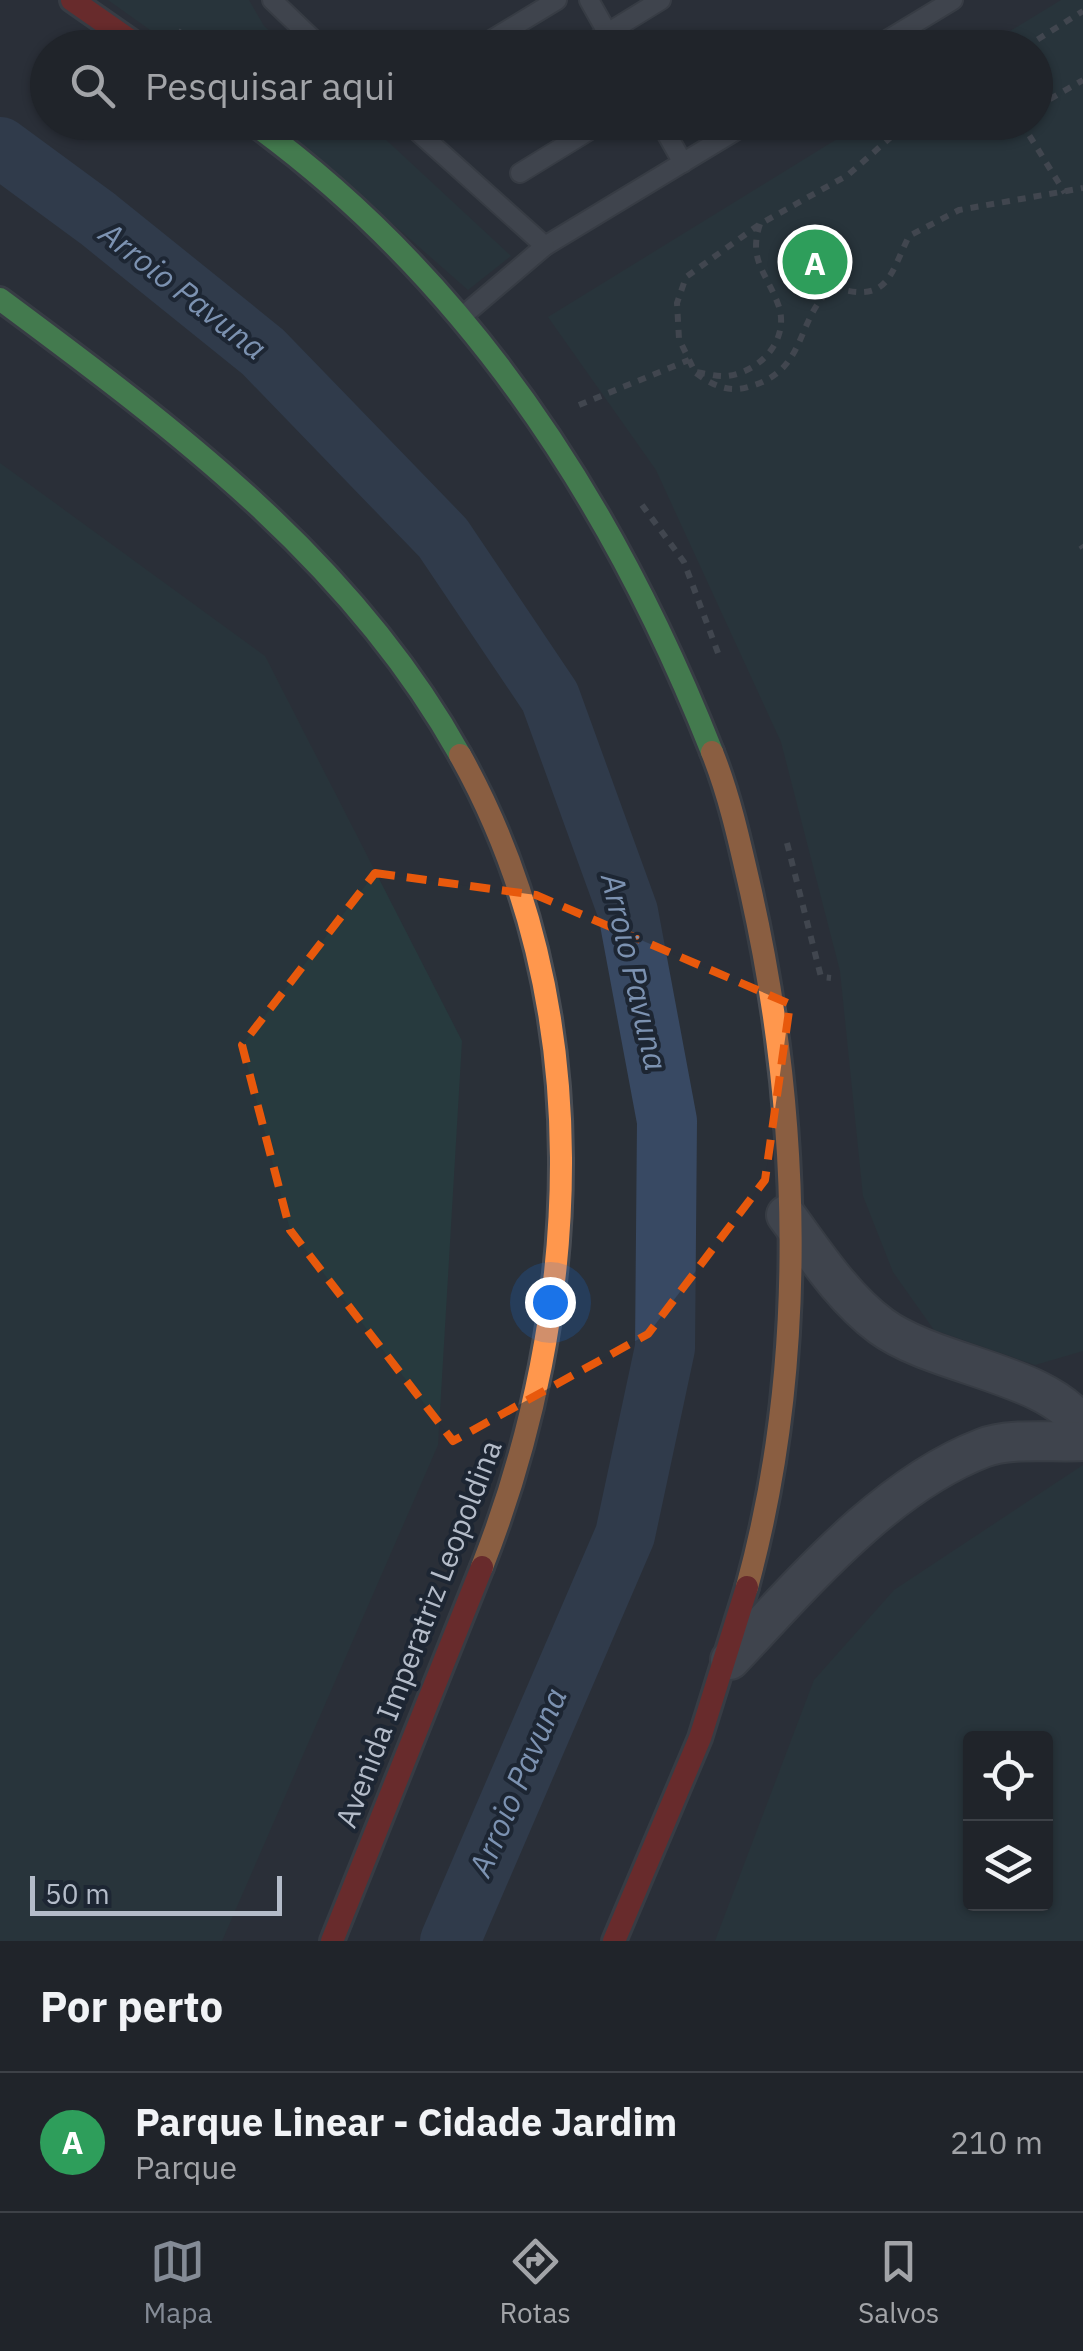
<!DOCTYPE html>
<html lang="pt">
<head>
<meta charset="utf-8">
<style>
	:root { --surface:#20242a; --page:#2d3036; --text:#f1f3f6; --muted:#a2a4a8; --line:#3d4147; --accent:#848b96 }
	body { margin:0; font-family:"IBM Plex Sans",sans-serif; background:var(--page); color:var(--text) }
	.controls { position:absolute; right:30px; bottom:30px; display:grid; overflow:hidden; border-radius:10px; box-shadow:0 2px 8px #0004 }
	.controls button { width:90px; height:90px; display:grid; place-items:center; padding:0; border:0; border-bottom:2px solid var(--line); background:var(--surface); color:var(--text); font:50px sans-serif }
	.scale { position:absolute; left:30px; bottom:25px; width:252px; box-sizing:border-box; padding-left:10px; border:5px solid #b4bcc9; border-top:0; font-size:28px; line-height:35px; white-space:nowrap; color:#b4bcc9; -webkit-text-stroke:8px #1d2633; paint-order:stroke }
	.you { position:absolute; left:550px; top:1302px; width:35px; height:35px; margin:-25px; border:8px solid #fff; border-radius:50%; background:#1a73e8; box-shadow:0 0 0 15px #1a73e833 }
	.badge { display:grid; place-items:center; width:65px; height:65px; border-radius:50%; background:var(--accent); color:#fff; font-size:32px; font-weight:700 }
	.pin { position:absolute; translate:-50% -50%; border:5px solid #fff; box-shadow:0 2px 10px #0006 }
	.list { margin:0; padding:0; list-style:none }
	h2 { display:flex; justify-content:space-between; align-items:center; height:130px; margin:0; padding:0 40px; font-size:42px }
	h2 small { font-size:32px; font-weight:400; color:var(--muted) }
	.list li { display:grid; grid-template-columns:65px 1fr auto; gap:30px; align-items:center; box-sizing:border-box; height:140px; padding:0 40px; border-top:2px solid var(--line) }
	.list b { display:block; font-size:38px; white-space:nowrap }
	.list p { margin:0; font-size:32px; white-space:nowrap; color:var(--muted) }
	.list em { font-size:32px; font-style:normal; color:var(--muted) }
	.icon { flex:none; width:55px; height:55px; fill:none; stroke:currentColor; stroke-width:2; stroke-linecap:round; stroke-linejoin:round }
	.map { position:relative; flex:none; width:1083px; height:1941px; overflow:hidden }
	.search { position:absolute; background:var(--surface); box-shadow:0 2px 8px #0004; left:30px; right:30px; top:30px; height:110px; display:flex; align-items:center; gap:25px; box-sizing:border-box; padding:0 35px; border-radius:55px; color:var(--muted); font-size:38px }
	.sheet { height:270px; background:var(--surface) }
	nav { display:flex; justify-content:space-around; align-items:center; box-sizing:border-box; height:140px; border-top:2px solid var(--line); background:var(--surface); font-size:28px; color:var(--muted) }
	nav a { display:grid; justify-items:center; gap:5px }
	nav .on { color:var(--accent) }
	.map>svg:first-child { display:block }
	.green { fill:#273a3e; fill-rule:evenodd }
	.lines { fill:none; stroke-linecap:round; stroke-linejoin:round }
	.river { stroke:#384963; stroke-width:60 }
	.lane-casing { stroke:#484c53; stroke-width:22 }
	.street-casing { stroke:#484c53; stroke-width:42 }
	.fast-casing { stroke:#484c53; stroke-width:28 }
	.slow-casing { stroke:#484c53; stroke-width:28 }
	.jam-casing { stroke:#484c53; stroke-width:28 }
	.path { stroke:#5d636a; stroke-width:6; stroke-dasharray:8 8; stroke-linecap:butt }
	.lane { stroke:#5a5e66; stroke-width:18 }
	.street { stroke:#5a5e66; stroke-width:38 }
	.fast { stroke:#63d668; stroke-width:22 }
	.slow { stroke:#ff974d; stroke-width:22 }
	.jam { stroke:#b3261e; stroke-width:22 }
	.marked { fill:none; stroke:#e8590c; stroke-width:8; stroke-dasharray:20 12; stroke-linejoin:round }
	.labels { text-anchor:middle; stroke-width:8; stroke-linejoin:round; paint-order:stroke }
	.street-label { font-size:30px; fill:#b4bcc9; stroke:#1d2633 }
	.water-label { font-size:32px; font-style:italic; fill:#7c92b1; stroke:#1d2633 }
</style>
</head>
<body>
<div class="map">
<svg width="1083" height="1941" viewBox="0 0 1083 1941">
	<rect width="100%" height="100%" fill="#2a3038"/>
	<g class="green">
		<polygon points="108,0 249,0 264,26 288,47 174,47"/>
		<polygon points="1061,0 1083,0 1083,1351 1035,1365 934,1330 893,1272 863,1196 840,971 781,742 656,470 548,317 863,123 1036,122 1036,48 984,47"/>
		<polygon points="278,123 368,123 511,256 468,290"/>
		<polygon points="0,463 265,656 462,1041 438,1445 222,1941 0,1941"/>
		<path d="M1083,1465v476h-368l99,-261 80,-90zM970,1738h76v166h-76z"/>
	</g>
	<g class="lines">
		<polyline class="river" points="0,147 98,219 263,352 443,538 550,697 628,912 667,1121 665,1348 625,1535 450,1941"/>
		<g class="lane-casing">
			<g id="lane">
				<polyline points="272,0 322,48"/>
				<polyline points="589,0 616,48"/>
				<polyline points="478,48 557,0"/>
				<polyline points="583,48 661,0"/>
				<polyline points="874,48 953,0"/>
				<polyline points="407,122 545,246 750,122"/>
				<polyline points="660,122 683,163"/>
				<polyline points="520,173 603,122"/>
				<polyline points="465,314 545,246"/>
			</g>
		</g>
		<g class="street-casing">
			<g id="street">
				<path d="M786,1215c28,38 57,83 95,111 54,40 171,48 202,102"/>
				<path d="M730,1660c71,-75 154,-174 253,-212 27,-11 71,-5 100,-7"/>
			</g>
		</g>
		<g class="fast-casing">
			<g id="fast">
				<path d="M251,122c218,158 363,382 461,630"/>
				<path d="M0,299c175,130 352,262 460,456"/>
			</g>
		</g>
		<g class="slow-casing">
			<g id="slow">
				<path d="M712,752c18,45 28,92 39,140 50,224 57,471 -4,695"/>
				<path d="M460,755c139,248 123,555 22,812"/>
			</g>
		</g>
		<g class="jam-casing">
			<g id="jam">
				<polyline points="72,0 141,48"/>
				<polyline points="332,1941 482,1567"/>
				<polyline points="614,1941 700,1738 747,1587"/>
			</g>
		</g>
		<g class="path">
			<polyline points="178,31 202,48"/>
			<polyline points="1024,48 1083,11"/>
			<polyline points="1036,107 1083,80"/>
			<polyline points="1021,122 1065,193"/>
			<path d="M760,224c-12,36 6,48 18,80 13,34 -17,68 -51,72 -10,1 -22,-3 -32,-4l-16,-33 -2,-36 9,-26 74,-53 88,-49 60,-53"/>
			<path d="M696,373c16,12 32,20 52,14 61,-16 46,-68 85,-100 55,17 56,-10 76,-51l50,-26 124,-22"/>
			<polyline points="579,405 689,360"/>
			<polyline points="642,505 684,562 718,653"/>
			<polyline points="1081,545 1083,548"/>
			<polyline points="787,843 821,977 831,978"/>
		</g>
		<use href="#lane" class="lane"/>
		<use href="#street" class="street"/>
		<use href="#fast" class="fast"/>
		<use href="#slow" class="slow"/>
		<use href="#jam" class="jam"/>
	</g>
	<path d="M0 0H1083V1941H0ZM375,873l161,22 254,109 -25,176 -117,154 -195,107 -163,-211 -48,-185z" fill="#2a3038" fill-opacity=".55" fill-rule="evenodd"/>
	<path class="marked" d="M375,873l161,22 254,109 -25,176 -117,154 -195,107 -163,-211 -48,-185z"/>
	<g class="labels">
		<g class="street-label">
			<text transform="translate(419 1634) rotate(-69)" y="10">Avenida Imperatriz Leopoldina</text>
		</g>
		<g class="water-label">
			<text transform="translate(183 291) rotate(38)" y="11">Arroio Pavuna</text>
			<text transform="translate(634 972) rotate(77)" y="11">Arroio Pavuna</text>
			<text transform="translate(518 1782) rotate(-67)" y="11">Arroio Pavuna</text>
		</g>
	</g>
</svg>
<div class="controls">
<button><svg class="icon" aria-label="locate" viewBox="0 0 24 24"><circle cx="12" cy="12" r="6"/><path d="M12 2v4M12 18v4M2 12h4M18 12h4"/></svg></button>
<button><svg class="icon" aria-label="layers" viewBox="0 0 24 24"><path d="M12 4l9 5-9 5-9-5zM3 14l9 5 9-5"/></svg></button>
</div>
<div class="scale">50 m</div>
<div class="you"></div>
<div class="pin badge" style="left:815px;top:262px;background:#2e9e5b">A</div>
<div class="search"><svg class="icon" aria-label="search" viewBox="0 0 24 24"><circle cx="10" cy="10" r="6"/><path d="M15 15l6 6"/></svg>Pesquisar aqui</div>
</div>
<section class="sheet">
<h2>Por perto<small></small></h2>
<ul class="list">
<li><span class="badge" style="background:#2e9e5b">A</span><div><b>Parque Linear - Cidade Jardim</b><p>Parque</p></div><em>210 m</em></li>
</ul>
</section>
<nav>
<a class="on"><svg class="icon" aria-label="map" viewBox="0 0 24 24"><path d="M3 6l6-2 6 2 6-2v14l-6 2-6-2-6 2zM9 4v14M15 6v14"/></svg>Mapa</a>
<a><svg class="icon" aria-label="directions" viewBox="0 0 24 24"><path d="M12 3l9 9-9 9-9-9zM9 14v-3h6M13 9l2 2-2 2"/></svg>Rotas</a>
<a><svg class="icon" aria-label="saved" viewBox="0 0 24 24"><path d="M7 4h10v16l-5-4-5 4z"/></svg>Salvos</a>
</nav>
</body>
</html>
